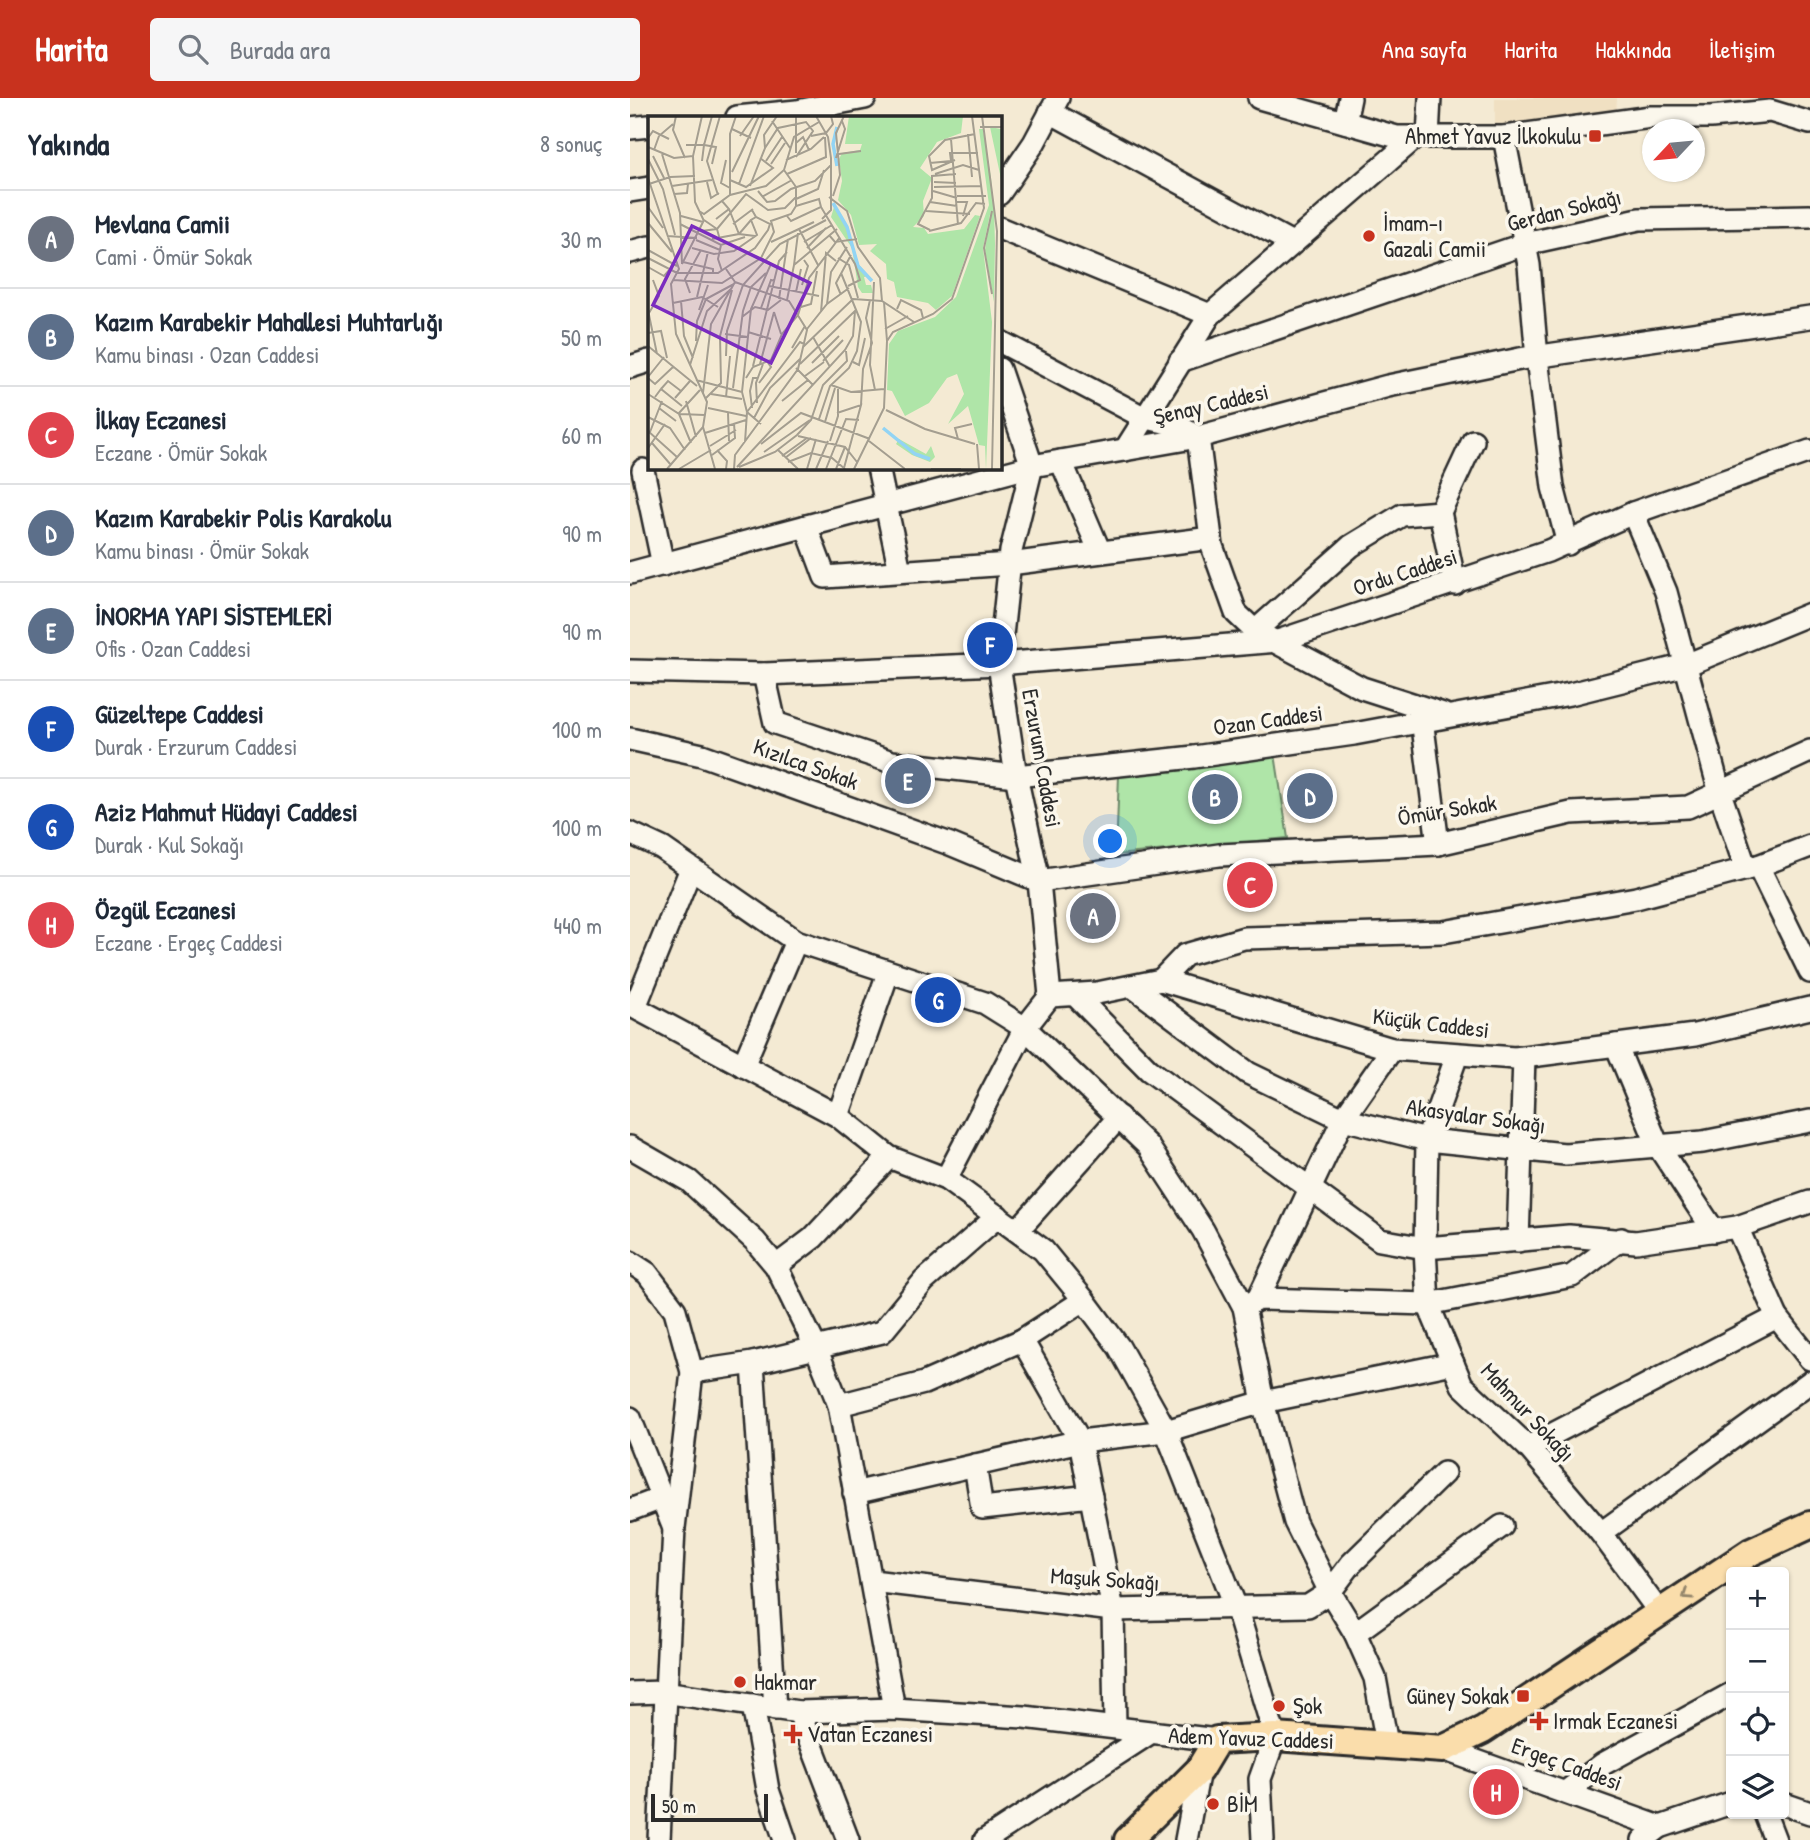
<!DOCTYPE html>
<html lang="tr">
<head>
<meta charset="utf-8">
<style>
	:root { --surface:#fff; --page:#f6f6f7; --text:#1f2937; --muted:#747a83; --line:#e0e1e3; --accent:#c8321e }
	body { margin:0; font-family:"Patrick Hand",sans-serif; background:var(--page); color:var(--text) }
	.controls { position:absolute; right:21px; bottom:21px; display:grid; overflow:hidden; border-radius:7px; box-shadow:0 2px 5px #0004 }
	.controls button { width:63px; height:63px; display:grid; place-items:center; padding:0; border:0; border-bottom:2px solid var(--line); background:var(--surface); color:var(--text); font:35px sans-serif }
	.compass { position:absolute; left:1012px; top:21px; width:63px; height:63px; border-radius:50%; background:var(--surface); box-shadow:0 2px 5px #0004; rotate:244deg }
	.scale { position:absolute; left:21px; bottom:18px; width:117px; box-sizing:border-box; padding-left:7px; border:4px solid #2b2b2b; border-top:0; font-size:19px; line-height:24px; white-space:nowrap; color:#2b2b2b; -webkit-text-stroke:5px #fbf7ec; paint-order:stroke }
	.you { position:absolute; left:481px; top:744px; width:24px; height:24px; margin:-18px; border:5px solid #fff; border-radius:50%; background:#1a73e8; box-shadow:0 0 0 10px #1a73e833 }
	.badge { display:grid; place-items:center; width:46px; height:46px; border-radius:50%; background:var(--accent); color:#fff; font-size:23px; font-weight:700 }
	.pin { position:absolute; translate:-50% -50%; border:4px solid #fff; box-shadow:0 2px 7px #0006 }
	.list { margin:0; padding:0; list-style:none }
	h2 { display:flex; justify-content:space-between; align-items:center; height:91px; margin:0; padding:0 28px; font-size:30px }
	h2 small { font-size:23px; font-weight:400; color:var(--muted) }
	.list li { display:grid; grid-template-columns:46px 1fr auto; gap:21px; align-items:center; box-sizing:border-box; height:98px; padding:0 28px; border-top:2px solid var(--line) }
	.list b { display:block; font-size:26px; white-space:nowrap }
	.list p { margin:0; font-size:23px; white-space:nowrap; color:var(--muted) }
	.list em { font-size:23px; font-style:normal; color:var(--muted) }
	.icon { flex:none; width:38px; height:38px; fill:none; stroke:currentColor; stroke-width:2; stroke-linecap:round; stroke-linejoin:round }
	.map { position:relative; flex:none; width:1180px; height:1742px; overflow:hidden }
	header { display:flex; align-items:center; gap:42px; box-sizing:border-box; height:98px; padding:0 35px; background:var(--accent); color:#fff }
	header strong { font-size:33px }
	nav { display:flex; gap:38px; margin-inline-start:auto; font-size:24px }
	.search { width:490px; height:63px; background:var(--page); display:flex; align-items:center; gap:18px; box-sizing:border-box; padding:0 24px; border-radius:7px; color:var(--muted); font-size:26px }
	main { display:flex }
	aside { flex:1; background:var(--surface) }
	.map>svg:first-child { display:block }
	.built { fill:#f0e0c2 }
	.green { fill:#afe5a8; stroke:#6d886a; stroke-width:2 }
	.lines { fill:none; stroke-linecap:round; stroke-linejoin:round }
	.minor-casing { stroke:#2b2b2b; stroke-width:26 }
	.major-casing { stroke:#2b2b2b; stroke-width:32 }
	.minor { stroke:#fbf7ec; stroke-width:21 }
	.major { stroke:#faddab; stroke-width:26 }
	.oneway { stroke:#92846b }
	.poi-dot { fill:#c8321e; stroke:#fbf7ec; stroke-width:2.5 }
	.labels { text-anchor:middle; stroke-width:7; stroke-linejoin:round; paint-order:stroke }
	.poi-label { font-size:23px; fill:#2b2b2b; stroke:#fbf7ec; text-anchor:start }
	.street-label { font-size:23px; fill:#2b2b2b; stroke:#fbf7ec }
	.inset-river { fill:none; stroke:#92d4f4; stroke-width:3.5 }
	.inset-road { fill:none; stroke:#a49e90; stroke-width:2 }
	.view { fill:#7b2cbf; fill-opacity:0.15; stroke:#7b2cbf; stroke-width:3.5 }
	.inset-edge { fill:none; stroke:#2b2b2b; stroke-width:3.5 }
</style>
</head>
<body>
<header>
<strong>Harita</strong>
<div class="search"><svg class="icon" aria-label="search" viewBox="0 0 24 24"><circle cx="10" cy="10" r="6"/><path d="M15 15l6 6"/></svg>Burada ara</div>
<nav><a>Ana sayfa</a><a>Harita</a><a>Hakkında</a><a>İletişim</a></nav>
</header>
<main>
<aside>
<h2>Yakında<small>8 sonuç</small></h2>
<ul class="list">
<li><span class="badge" style="background:#6b7280">A</span><div><b>Mevlana Camii</b><p>Cami · Ömür Sokak</p></div><em>30 m</em></li>
<li><span class="badge" style="background:#5c6f8a">B</span><div><b>Kazım Karabekir Mahallesi Muhtarlığı</b><p>Kamu binası · Ozan Caddesi</p></div><em>50 m</em></li>
<li><span class="badge" style="background:#e0444e">C</span><div><b>İlkay Eczanesi</b><p>Eczane · Ömür Sokak</p></div><em>60 m</em></li>
<li><span class="badge" style="background:#5c6f8a">D</span><div><b>Kazım Karabekir Polis Karakolu</b><p>Kamu binası · Ömür Sokak</p></div><em>90 m</em></li>
<li><span class="badge" style="background:#5c6f8a">E</span><div><b>İNORMA YAPI SİSTEMLERİ</b><p>Ofis · Ozan Caddesi</p></div><em>90 m</em></li>
<li><span class="badge" style="background:#1a4fb4">F</span><div><b>Güzeltepe Caddesi</b><p>Durak · Erzurum Caddesi</p></div><em>100 m</em></li>
<li><span class="badge" style="background:#1a4fb4">G</span><div><b>Aziz Mahmut Hüdayi Caddesi</b><p>Durak · Kul Sokağı</p></div><em>100 m</em></li>
<li><span class="badge" style="background:#e0444e">H</span><div><b>Özgül Eczanesi</b><p>Eczane · Ergeç Caddesi</p></div><em>440 m</em></li>
</ul>
</aside>
<div class="map">
<svg width="1180" height="1742" viewBox="0 0 1180 1742">
	<rect width="100%" height="100%" fill="#f4ead3"/>
	<filter id="ink" filterUnits="userSpaceOnUse"><feTurbulence type="fractalNoise" baseFrequency=".0143" numOctaves="2"/><feDisplacementMap in="SourceGraphic" scale="14" xChannelSelector="R" yChannelSelector="G"/><feConvolveMatrix kernelMatrix="1 2 1 2 8 2 1 2 1" color-interpolation-filters="sRGB"/></filter>
	<g filter="url(#ink)">
		<polygon class="built" points="865,0 987,0 986,16 865,30"/>
		<polygon class="green" points="645,656 658,740 486,757 489,677"/>
		<g class="lines">
			<g class="minor-casing">
				<g id="minor">
					<polyline points="629,0 767,39 874,39 1021,19 1081,19 1140,13 1180,25"/>
					<polyline points="420,14 662,145"/>
					<polyline points="107,19 167,13 235,0"/>
					<polyline points="715,24 720,0"/>
					<polyline points="0,30 19,28"/>
					<polyline points="798,39 800,0"/>
					<polyline points="874,39 899,167 907,260 923,389 938,446"/>
					<polyline points="0,93 19,90"/>
					<polyline points="369,96 404,45 428,0"/>
					<polyline points="369,130 580,217"/>
					<polyline points="0,154 19,149"/>
					<polyline points="369,243 513,319 547,327 568,339 582,448 606,515 625,533 732,590 813,616"/>
					<polyline points="550,263 895,146 1009,121 1180,118"/>
					<polyline points="0,269 19,263"/>
					<polyline points="369,271 402,368 381,453 369,566 386,678 409,783 420,898"/>
					<polyline points="495,352 580,217 786,39"/>
					<polyline points="431,363 470,454"/>
					<polyline points="248,369 270,473"/>
					<polyline points="13,372 33,467"/>
					<polyline points="810,414 843,343"/>
					<polyline points="1003,415 1036,494 1090,695 1116,771"/>
					<polyline points="176,428 195,479 379,466 581,440"/>
					<polyline points="0,475 402,368 568,339 758,288 890,261 1180,219"/>
					<polyline points="625,533 721,448 772,417 810,414 825,486"/>
					<polyline points="0,573 134,576 369,566 648,543 918,453 1003,415 1180,353"/>
					<polyline points="134,576 145,625 262,664 386,678 564,659 724,636 940,596 1056,567 1180,516"/>
					<polyline points="792,621 808,746"/>
					<polyline points="0,641 72,657 320,746 409,783 589,757 808,746 941,715 1058,709 1180,653"/>
					<polyline points="0,735 32,750 166,843 355,905 395,930 518,1048 573,1132 614,1209 633,1304 665,1424 700,1494 725,1535 745,1580 757,1646"/>
					<polyline points="1128,768 1180,874"/>
					<polyline points="531,882 555,857 614,840 813,834 1006,800 1128,768 1180,748"/>
					<polyline points="502,888 618,975 713,1021 797,1042 935,1056 1073,1044 1180,1023"/>
					<polyline points="445,897 519,972 750,1142 795,1150 939,1138 1006,1144 1107,1129 1180,1104"/>
					<polyline points="0,907 208,1018 259,1059 316,1081 413,1152 454,1202 489,1249 536,1333 607,1512 645,1639 630,1681 633,1742"/>
					<polyline points="5,909 60,773"/>
					<polyline points="986,947 1028,1048 1084,1133"/>
					<polyline points="827,957 797,1042 795,1150 798,1206 832,1287 898,1349 971,1435 1030,1515"/>
					<polyline points="113,968 166,843"/>
					<polyline points="208,1018 258,875"/>
					<polyline points="0,1049 59,1083 125,1143 146,1168 186,1250 209,1307 264,1611"/>
					<polyline points="316,1081 395,930 420,898 467,895 531,882 762,951 885,960 1065,937 1180,910"/>
					<polyline points="1107,1129 1147,1219 1180,1261"/>
					<polyline points="388,1132 489,1019"/>
					<polyline points="888,1143 894,959"/>
					<polyline points="0,1164 17,1175 45,1212 62,1274 44,1430 29,1742"/>
					<polyline points="146,1168 183,1140 259,1059"/>
					<polyline points="628,1201 713,1021 762,951"/>
					<polyline points="454,1202 392,1242 450,1343 483,1512 485,1629"/>
					<polyline points="614,1209 628,1201 798,1206 942,1178 991,1141"/>
					<polyline points="123,1265 145,1611"/>
					<polyline points="62,1274 123,1265 252,1234 294,1183 368,1118"/>
					<polyline points="209,1307 294,1285 392,1242"/>
					<polyline points="0,1320 43,1428"/>
					<polyline points="898,1349 1147,1219"/>
					<polyline points="345,1367 352,1410 461,1398"/>
					<polyline points="224,1395 450,1343 536,1333 633,1304 823,1265"/>
					<polyline points="0,1412 32,1400"/>
					<polyline points="971,1435 1180,1284"/>
					<polyline points="242,1483 483,1512 678,1508 700,1494 721,1466 814,1375"/>
					<polyline points="725,1535 872,1428"/>
					<polyline points="0,1595 34,1594 169,1614 264,1611 394,1619 587,1642"/>
					<polyline points="123,1607 138,1692 155,1742"/>
					<polyline points="169,1614 218,1742"/>
					<polyline points="813,1651 1030,1729"/>
					<polyline points="937,1693 973,1666 1101,1596"/>
					<polyline points="1154,1706 1180,1715"/>
					<polyline points="1135,1716 1145,1742"/>
					<polyline points="355,1742 520,1635"/>
					<polyline points="556,1742 569,1672"/>
					<polyline points="1013,1742 1030,1729 1101,1705"/>
				</g>
			</g>
			<g class="major-casing">
				<polyline id="major" points="498,1742 569,1672 587,1642 645,1639 813,1651 853,1632 1121,1454 1180,1427"/>
			</g>
			<use href="#minor" class="minor"/>
			<use href="#major" class="major"/>
		</g>
		<defs><path id="oneway-chevron" d="M-2-3.5L2.5 0L-2 3.5" fill="none" stroke-width="1.6" stroke-linecap="round" stroke-linejoin="round" transform="scale(1.75)"/></defs>
		<use class="oneway" href="#oneway-chevron" transform="translate(1057 1497) rotate(146)"/>
	</g>
	<g class="poi-dot">
		<rect x="958" y="31" width="14" height="14" rx="3.5"/>
		<circle cx="739" cy="138" r="7"/>
		<circle cx="110" cy="1584" r="7"/>
		<rect x="886" y="1591" width="14" height="14" rx="3.5"/>
		<circle cx="649" cy="1608" r="7"/>
		<path d="M905.5 1612.5h7v7h7v7h-7v7h-7v-7h-7v-7h7z"/>
		<path d="M159.5 1625.5h7v7h7v7h-7v7h-7v-7h-7v-7h7z"/>
		<circle cx="583" cy="1706" r="7"/>
	</g>
	<g class="labels">
		<g class="poi-label">
			<text x="951" y="46" text-anchor="end">Ahmet Yavuz İlkokulu</text>
			<text x="753" y="133">İmam-ı<tspan x="753" dy="26">Gazali Camii</tspan></text>
			<text x="124" y="1592">Hakmar</text>
			<text x="879" y="1606" text-anchor="end">Güney Sokak</text>
			<text x="663" y="1616">Şok</text>
			<text x="923" y="1631">Irmak Eczanesi</text>
			<text x="177" y="1644">Vatan Eczanesi</text>
			<text x="597" y="1714">BİM</text>
		</g>
		<g class="street-label">
			<text transform="translate(934 112) rotate(-14)" y="8">Gerdan Sokağı</text>
			<text transform="translate(581 306) rotate(-13)" y="8">Şenay Caddesi</text>
			<text transform="translate(775 474) rotate(-18)" y="8">Ordu Caddesi</text>
			<text transform="translate(638 622) rotate(-8)" y="8">Ozan Caddesi</text>
			<text transform="translate(412 660) rotate(80)" y="8">Erzurum Caddesi</text>
			<text transform="translate(176 666) rotate(20)" y="8">Kızılca Sokak</text>
			<text transform="translate(817 712) rotate(-9)" y="8">Ömür Sokak</text>
			<text transform="translate(801 925) rotate(7)" y="8">Küçük Caddesi</text>
			<text transform="translate(846 1018) rotate(8)" y="8">Akasyalar Sokağı</text>
			<text transform="translate(898 1314) rotate(47)" y="8">Mahmur Sokağı</text>
			<text transform="translate(475 1481) rotate(4)" y="8">Maşuk Sokağı</text>
			<text transform="translate(621 1640) rotate(2)" y="8">Adem Yavuz Caddesi</text>
			<text transform="translate(937 1666) rotate(20)" y="8">Ergeç Caddesi</text>
		</g>
	</g>
	<g transform="translate(18 18)">
		<rect width="354" height="354" fill="#f4ead3"/>
		<path d="M201,0h114l-2,17 -24,9 -17,26 12,10 -9,23 1,15 -11,11 11,1 4,6 36,-5 11,-14 5,1 -28,80 -16,14 -8,-7 -31,-6 -3,-15 -7,-3 -1,-15 -16,-13 7,-7 -18,1 -8,-30 -13,-15 4,-19 -3,-22 3,-6 18,-3 2,-6h-17zM342,11l11,2v52l-1,-7zM331,13h4l8,49 3,31 1,35 -1,58 -9,-52 6,-40 -8,38 9,74 -6,147 -1,-23 -6,-1 -11,-39 -20,18 16,-30 -7,-20 -10,4 -18,25 -24,13 -13,-25 -5,-1 2,-46 9,-13 37,-14 21,-20 33,-92zM186,91l13,19 12,39 10,11 -5,1 2,8h5l2,8h-11l-4,-6 -6,-39 -21,-31zM251,323l27,15 5,-8 4,11 -5,5 -18,-7 -16,-11z" fill="#afe5a8"/>
		<path class="inset-river" d="M189,11l-4,17 4,22M185,87l14,24 11,39 14,15M235,312l32,26 15,5"/>
		<path class="inset-road" d="M28,0l-3,14 12,28M54,0l-9,40 2,46 9,19M148,0v37M168,0l12,21 3,21v52l-9,9M334,0l15,115 -5,238M124,5l18,27M332,11h22M84,13l19,9M320,18l4,43M92,20l14,-20M163,20l15,-3 7,-9 -2,-8M0,22l5,-7 16,8M303,23l7,86M148,27l7,-6 6,13M38,29h18l8,-29M0,31l26,11 19,-2M117,32l13,-20 28,-6 7,9 -17,26M6,34l5,-14 14,-12M14,38l18,59 2,51M191,38l22,-3M5,40l11,22M188,42l9,-29 -3,-8M0,43l15,30 12,46M78,44l-5,23 9,5M138,44l25,-11 13,-12M307,44l-23,10 -3,-14 16,-16 30,-6M54,45l2,-16 12,2 -4,17M118,45l16,-24M282,47l21,-2 -1,-8h28M123,48l14,-21M84,56l27,-56M139,58l39,-17 -1,-20M287,58l28,-9 16,5M0,62l31,91 -8,15 5,50 31,68 -4,25 12,42M82,64l16,7 27,-19 -13,-10M59,66l4,16 8,-5M286,66l22,1M1,68l21,-7 25,-1M91,68l25,-68M24,70l40,-6M102,70l15,-38 -1,-13 13,-19M286,71l48,-1M110,75l9,11 8,-1 16,-12 24,-8 16,-16M285,75l24,7M26,78l13,-1 1,-9M70,79l-11,-34 13,-45M82,79v-61l6,-18M185,80l7,-21 -4,-42 8,-17M309,80h29M114,81l30,-17M181,81l18,14 11,36 22,31 2,23M148,83l22,-10 6,-19M282,86l27,4M309,86h10l-4,14M0,91l15,21M173,91l34,57 5,16 -12,6M81,93l10,25 16,2M51,95l5,3 26,-19 36,-9 18,-16 10,-33 25,-15M278,95l44,3M344,95l-8,37 8,46M33,100l22,6M139,100l4,5 30,-14 -2,-8 -23,7M68,103l13,-10 -7,-8M56,104l13,9 3,11M0,107l24,29M32,108l41,21 24,-8M85,108l20,-15M151,113l19,36M282,114l-12,-6 14,-26v-22l24,-2M53,115l16,-2 29,-35 22,16 17,-2 11,-11M281,115l32,-8 15,-20 9,1M181,119l6,7 22,-3M19,120l30,2M64,123l27,-5 12,-14M48,124l24,10M123,126l43,-20M156,126l28,-17M73,129l-3,14 4,12M44,132l22,6 20,-3 23,-16 -6,-15 5,-3M159,132l19,-20M0,134l29,16M0,142l29,15h41l37,-25 13,-18 2,-6 -14,-7 -4,-7M190,142l11,7 9,33M35,146l30,7v5M34,148l22,-44M146,149l4,-32M0,151l16,9 7,-8M25,164l49,3 39,-25 13,-26 -3,-11 20,-7 5,-8v-19l-12,-17M226,166l-4,83 5,25M154,169l6,-19 -4,-6M121,170l50,10M148,176l5,-23M42,177l-5,-14 16,-29M193,179l-5,-12 15,-28M49,181l11,-45M131,183l9,-60M139,184l7,-35 43,-36M33,185l3,35 9,22M236,186l3,39M25,187l29,-6 16,10M179,188l4,-32 16,-25M153,191l10,-3 6,-33M113,192l10,-28 4,1M249,193l4,-9 20,10 2,8M0,194l9,44M51,194l9,-25M126,196l7,22M173,196l5,-59 10,8M1,197l10,-17 -6,-16M94,201l13,-10 13,3 13,-10M159,213l20,-25 22,-16M237,213l23,-13M100,216l23,7M0,217l13,-2 6,27M77,218l23,3M165,221l17,30M48,225l1,-20 9,-22 28,-15M0,230l49,40M155,231l50,-48 29,2 32,21M144,232l13,-22M78,240l1,-25 16,-46 37,-41 46,-24M175,245l20,-21M205,246l6,3 6,-27M164,247l27,-27M112,248l14,-52M152,248l56,-54M42,249l17,-54 25,-23M105,250l26,-105 8,-9M148,252l17,17M157,260l19,-14M0,261l16,-20M0,262l7,6 18,-17M98,262l7,-11 18,-7 11,-26 16,-19 11,-37 31,-41M48,264l46,12M111,267l12,-16 -3,-4M183,269l20,7 33,-3M85,272l10,-77 8,-24 15,-14M13,273l7,-8 13,10M55,277l8,-69 24,-42 -9,-13M0,278l31,20 12,29M63,278l31,5M7,281l6,-8 21,17M78,281l4,-41M27,282l15,-17M57,283l16,-16 -1,-47 12,-46M38,285l10,36M134,285l26,-21M109,287l-1,-20 7,-19M213,289l2,-36 9,-26 -6,-25 4,-18M11,292l17,13M60,292l38,8M104,292l-2,-17 3,-13h5M238,294l39,19 50,15M31,297l21,-23M80,297l1,28M189,297l24,-8 -17,63M31,298l26,1M0,301l22,11 15,22M106,302l16,-30 30,-29M171,303l11,-33 19,-18 8,-17 4,-29 -20,-49M177,306l10,-34M113,308l-14,-12 53,-70 4,2M0,315l29,26M2,316l12,-31M57,317l41,-13M150,320l47,11 12,15M310,323l-3,-11 17,-4M182,325l8,-25v-27M221,325l36,28M97,326l2,-30 -5,-20 9,-83 20,-45 -10,-6M4,327l19,22M113,328l40,-31 69,26M329,328l2,25M62,330l26,-16M0,332l17,-24M69,334l10,11 -1,8M130,334l20,19M116,336l46,-32M64,339l23,-17 -1,-15M134,340l25,-18M137,342l26,-20M140,346l23,-9 21,5 13,11M89,351l108,-117 8,-14 2,-25M91,351l36,-15 22,-17 14,-15 12,-35 24,-24 -1,-10M19,353l36,-42M31,353l32,-19M86,353l1,-14 63,-86 9,-39 -18,-29 -54,-19M159,353l9,-30M168,353l12,-28M178,353l20,-50 13,1M188,353l9,-22M206,353l30,-61 3,-67 6,-9 40,-18 19,-15 32,-91 -12,-92M283,353h30"/>
		<path class="view" d="M44,110l118,57 -39,80 -118,-58z"/>
		<rect width="354" height="354" class="inset-edge"/>
	</g>
</svg>
<div class="controls">
<button>+</button>
<button>−</button>
<button><svg class="icon" aria-label="locate" viewBox="0 0 24 24"><circle cx="12" cy="12" r="6"/><path d="M12 2v4M12 18v4M2 12h4M18 12h4"/></svg></button>
<button><svg class="icon" aria-label="layers" viewBox="0 0 24 24"><path d="M12 4l9 5-9 5-9-5zM3 14l9 5 9-5"/></svg></button>
</div>
<svg class="compass" viewBox="-18 -18 36 36"><path d="M0-13l5 13h-10z" fill="#e53935"/><path d="M0 13l5-13h-10z" fill="#747a83"/></svg>
<div class="scale">50 m</div>
<div class="you"></div>
<div class="pin badge" style="left:463px;top:818px;background:#6b7280">A</div>
<div class="pin badge" style="left:585px;top:699px;background:#5c6f8a">B</div>
<div class="pin badge" style="left:620px;top:787px;background:#e0444e">C</div>
<div class="pin badge" style="left:680px;top:698px;background:#5c6f8a">D</div>
<div class="pin badge" style="left:278px;top:683px;background:#5c6f8a">E</div>
<div class="pin badge" style="left:360px;top:547px;background:#1a4fb4">F</div>
<div class="pin badge" style="left:308px;top:902px;background:#1a4fb4">G</div>
<div class="pin badge" style="left:866px;top:1694px;background:#e0444e">H</div>
</div>
</main>
</body>
</html>
